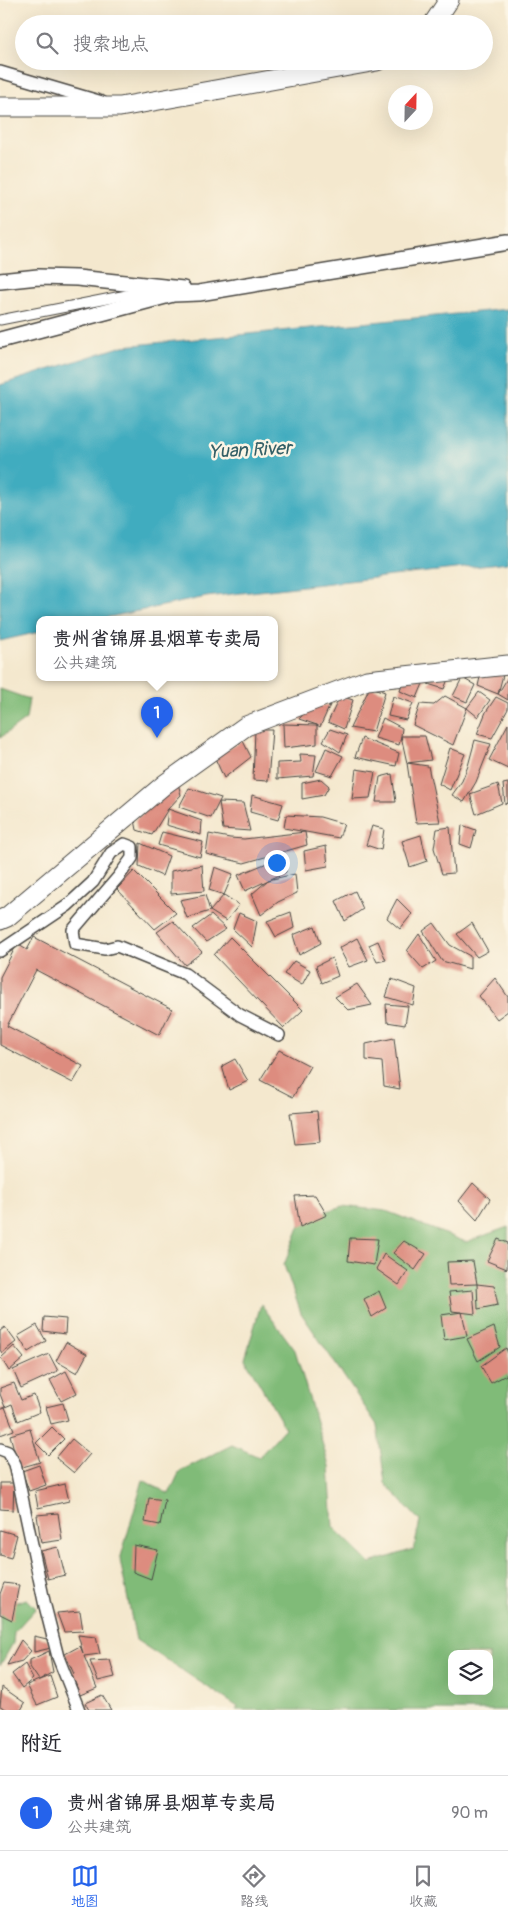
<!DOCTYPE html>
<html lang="zh">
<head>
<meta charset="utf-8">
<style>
	:root { --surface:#fff; --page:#f7f7f7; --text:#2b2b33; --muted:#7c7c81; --line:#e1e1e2; --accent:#2563eb }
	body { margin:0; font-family:Pangolin,"LXGW WenKai TC",sans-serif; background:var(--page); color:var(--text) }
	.controls { position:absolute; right:15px; bottom:15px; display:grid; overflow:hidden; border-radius:10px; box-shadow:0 5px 20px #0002 }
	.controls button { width:45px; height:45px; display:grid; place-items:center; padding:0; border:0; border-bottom:1px solid var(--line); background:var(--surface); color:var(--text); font:25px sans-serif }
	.compass { position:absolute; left:388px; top:85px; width:45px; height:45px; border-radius:50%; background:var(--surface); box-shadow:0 5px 20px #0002; rotate:22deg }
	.you { position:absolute; left:276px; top:862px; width:18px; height:18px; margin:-12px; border:4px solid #fff; border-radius:50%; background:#1a73e8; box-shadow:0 0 0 8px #1a73e833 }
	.badge { display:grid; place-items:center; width:32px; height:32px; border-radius:50%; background:var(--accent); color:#fff; font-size:16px; font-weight:700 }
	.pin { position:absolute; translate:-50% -41px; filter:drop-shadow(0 1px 2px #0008) }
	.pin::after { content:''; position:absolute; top:26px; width:18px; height:15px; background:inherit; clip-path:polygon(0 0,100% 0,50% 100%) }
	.popup { position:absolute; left:36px; top:616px; width:242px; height:65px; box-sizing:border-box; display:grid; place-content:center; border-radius:10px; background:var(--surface); filter:drop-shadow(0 1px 4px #0005); font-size:16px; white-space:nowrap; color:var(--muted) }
	.popup b { font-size:19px; color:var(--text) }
	.popup::after { content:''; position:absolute; left:50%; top:100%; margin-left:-10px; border:10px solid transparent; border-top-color:var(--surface) }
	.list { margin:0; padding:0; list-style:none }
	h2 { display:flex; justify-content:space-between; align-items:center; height:65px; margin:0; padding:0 20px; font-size:21px }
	h2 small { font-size:16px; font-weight:400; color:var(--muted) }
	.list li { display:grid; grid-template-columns:32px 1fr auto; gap:15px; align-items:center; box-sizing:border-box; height:75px; padding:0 20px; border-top:1px solid var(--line) }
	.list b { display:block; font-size:19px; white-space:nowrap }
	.list p { margin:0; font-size:16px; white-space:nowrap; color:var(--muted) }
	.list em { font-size:16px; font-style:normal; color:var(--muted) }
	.icon { flex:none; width:28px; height:28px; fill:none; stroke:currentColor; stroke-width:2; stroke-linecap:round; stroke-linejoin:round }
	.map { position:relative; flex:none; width:508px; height:1710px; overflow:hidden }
	.search { position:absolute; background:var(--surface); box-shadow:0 5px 20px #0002; left:15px; right:15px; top:15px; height:55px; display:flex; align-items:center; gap:12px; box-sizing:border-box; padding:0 18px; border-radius:28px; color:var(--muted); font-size:19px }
	.sheet { height:140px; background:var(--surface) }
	nav { display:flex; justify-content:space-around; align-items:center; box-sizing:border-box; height:70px; border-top:1px solid var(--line); background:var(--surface); font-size:14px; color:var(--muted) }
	nav a { display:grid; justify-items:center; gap:2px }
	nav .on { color:var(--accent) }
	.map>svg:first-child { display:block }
	.forest { fill:#80bb78; stroke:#567352; fill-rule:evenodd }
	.water { fill:#40acbf; stroke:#366c75 }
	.building { fill:#dd8c7f }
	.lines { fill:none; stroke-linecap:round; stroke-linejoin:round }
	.pedestrian-casing { stroke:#494743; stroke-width:11 }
	.minor-casing { stroke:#494743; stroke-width:14 }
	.tertiary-casing { stroke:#494743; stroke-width:18 }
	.primary-casing { stroke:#494743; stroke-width:21 }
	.pedestrian { stroke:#fff; stroke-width:9 }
	.minor { stroke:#fff; stroke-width:11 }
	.tertiary { stroke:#fff; stroke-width:15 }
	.primary { stroke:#fff; stroke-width:19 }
	.labels { text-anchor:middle; stroke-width:5; stroke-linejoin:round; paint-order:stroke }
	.water-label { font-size:19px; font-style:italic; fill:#335f66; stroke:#fcf5e5 }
</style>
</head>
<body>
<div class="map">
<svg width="508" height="1710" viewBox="0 0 508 1710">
	<rect width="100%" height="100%" fill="#fcf5e5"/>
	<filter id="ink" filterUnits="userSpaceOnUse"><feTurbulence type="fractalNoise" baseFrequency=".02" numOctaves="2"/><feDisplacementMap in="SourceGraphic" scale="10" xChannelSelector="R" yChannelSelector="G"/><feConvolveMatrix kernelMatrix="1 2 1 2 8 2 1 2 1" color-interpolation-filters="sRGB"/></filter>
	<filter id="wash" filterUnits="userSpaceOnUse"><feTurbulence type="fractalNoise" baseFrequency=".0096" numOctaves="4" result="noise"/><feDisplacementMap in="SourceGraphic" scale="20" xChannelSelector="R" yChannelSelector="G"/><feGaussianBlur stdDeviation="1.12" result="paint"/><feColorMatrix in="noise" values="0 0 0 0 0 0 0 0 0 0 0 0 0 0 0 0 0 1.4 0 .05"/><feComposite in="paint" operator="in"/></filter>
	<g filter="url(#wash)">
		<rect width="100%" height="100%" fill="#f4e8ce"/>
		<g class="forest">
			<polygon points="0,689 29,699 26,719 0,738"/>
			<path d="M342,1206l44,5 80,31 42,-15v483h-272l2,-3 -102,-67 -16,-80 23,-80 26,14 11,-23 52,-26 27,12 26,-29 -40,-69 16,-55 34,46 34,116 4,61 37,36 44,-14 6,-28 -35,-38 -8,-58 -76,-112 -17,-48 18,-45zM452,1654h37v37h-37z"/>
			<polygon points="27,1599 36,1608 14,1632 13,1643 0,1666 0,1607"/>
		</g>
		<polygon class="water" points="508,309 508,563 206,597 100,619 39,619 39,632 0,641 0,385 123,346"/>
		<g id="blocks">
			<g class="building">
				<polygon points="481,673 503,675 498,694 478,686"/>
				<polygon points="433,677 449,677 444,689 428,684"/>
				<polygon points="508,677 508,700 498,694"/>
				<polygon points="462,678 475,685 467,702 453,696"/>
				<polygon points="425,679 417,698 400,691 404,680"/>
				<polygon points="370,687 385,692 373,732 350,728"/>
				<polygon points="479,692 490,700 478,717 467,708"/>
				<polygon points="340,696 353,700 344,729 328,722"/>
				<polygon points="393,696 413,703 406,720 388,716"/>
				<polygon points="445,696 467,708 453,745 413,725 420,704 434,705"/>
				<polygon points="496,697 508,703 508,709 492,738 477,734 486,712"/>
				<polygon points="330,705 320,727 317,725 317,744 284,748 283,724 317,725 299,719 311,706"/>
				<polygon points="383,718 402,728 401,736 425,736 431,760 407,763 401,736 399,745 375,738"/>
				<polygon points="508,724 508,769 489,760"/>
				<polygon points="330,729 347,735 340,752 323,741"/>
				<polygon points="255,730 272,730 268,781 253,780"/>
				<polygon points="362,738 399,753 396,766 355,757"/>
				<polygon points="475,740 491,744 476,782 464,802 452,795 462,781 468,766"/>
				<polygon points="243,741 251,757 224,778 214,756"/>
				<polygon points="326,748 343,756 332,776 316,771"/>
				<polygon points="450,748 465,754 450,790 439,784"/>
				<polygon points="300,754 316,755 313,776 277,779 277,763 301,762"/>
				<polygon points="407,763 428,766 440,822 416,823"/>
				<polygon points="356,769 375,772 370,798 352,799"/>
				<polygon points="392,774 396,802 376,802 380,777"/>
				<polygon points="321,779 329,786 324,795 302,799 302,783"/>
				<polygon points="178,783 181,795 168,809 202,821 201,835 166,825 168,809 152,835 137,830 135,820"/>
				<polygon points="508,783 508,803 505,804 503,784"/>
				<polygon points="498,784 502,803 476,814 470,794"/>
				<polygon points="189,788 221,798 211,818 179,807"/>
				<polygon points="252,795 283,804 278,820 250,812"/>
				<polygon points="219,802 243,803 250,831 223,829"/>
				<polygon points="286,815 320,817 344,824 339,838 284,828"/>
				<polygon points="462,825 476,830 471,848 460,844"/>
				<polygon points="372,826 384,829 381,850 366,845"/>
				<polygon points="450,827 454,873 442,874 434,848 437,829"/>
				<polygon points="162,832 203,842 200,857 158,845"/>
				<polygon points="305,832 307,845 244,863 206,854 209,834 230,838 244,839"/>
				<polygon points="421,835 427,861 410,867 402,841"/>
				<polygon points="140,843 169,856 162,876 139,866"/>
				<polygon points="326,846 328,866 306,870 304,851"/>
				<polygon points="284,856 286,872 245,891 238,875"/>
				<polygon points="202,865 204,891 171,894 171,871"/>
				<polygon points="215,867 233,874 224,895 209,890"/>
				<polygon points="134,871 176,913 155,929 117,889"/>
				<polygon points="295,874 297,893 278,902 261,915 252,894 268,880"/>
				<polygon points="355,891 363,909 345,921 336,901"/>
				<polygon points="205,895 210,911 187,918 180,900"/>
				<polygon points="224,895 239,905 226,921 210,911"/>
				<polygon points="397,899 412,914 400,929 387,918"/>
				<polygon points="291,912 294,928 276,937 267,921"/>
				<polygon points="239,913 257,921 252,947 233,929"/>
				<polygon points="211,915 226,929 206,942 193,928"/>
				<polygon points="173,921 202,952 185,965 157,932"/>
				<polygon points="434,923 450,945 470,956 470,969 442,961 423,931"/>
				<polygon points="472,923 488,951 477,957 457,934"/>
				<polygon points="315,926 321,943 299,955 293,935"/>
				<polygon points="419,934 436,961 423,969 407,951"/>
				<polygon points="34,937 172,1009 159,1035 36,970 7,1026 83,1066 73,1083 0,1045 0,977 17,944 27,950"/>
				<polygon points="230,937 303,1010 284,1028 214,955"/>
				<polygon points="357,938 368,960 349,967 339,948"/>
				<polygon points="378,941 386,960 377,962 369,945"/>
				<polygon points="332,958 338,976 322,983 316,966"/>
				<polygon points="294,961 310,970 302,985 284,974"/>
				<polygon points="495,978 508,997 508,1011 497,1019 479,996"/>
				<polygon points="392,979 416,988 413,1005 386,997"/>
				<polygon points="357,984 372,1005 348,1010 335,997"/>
				<polygon points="386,1004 408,1006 405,1025 387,1022"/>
				<polygon points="394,1038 400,1089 384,1086 382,1062 366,1060 366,1044"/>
				<polygon points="279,1050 310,1066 293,1097 260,1080"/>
				<polygon points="235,1059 248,1081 229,1090 222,1066"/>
				<polygon points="317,1111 320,1142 295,1144 290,1113"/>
				<polygon points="473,1183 490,1199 477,1220 459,1201"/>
				<polygon points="315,1195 327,1215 300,1227 295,1196"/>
				<polygon points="350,1238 378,1239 374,1265 348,1261"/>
				<polygon points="498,1239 508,1243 507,1269 487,1261"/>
				<polygon points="404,1241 426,1254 415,1270 393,1253"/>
				<polygon points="384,1254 408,1271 399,1285 376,1269"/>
				<polygon points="473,1261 477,1284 449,1285 447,1262"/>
				<polygon points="477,1284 494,1286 498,1305 478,1309"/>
				<polygon points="473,1290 475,1314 452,1311 449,1292"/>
				<polygon points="379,1291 386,1308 372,1317 364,1299"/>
				<polygon points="462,1312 467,1336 444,1340 441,1315"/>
				<polygon points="44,1317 66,1319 65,1334 43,1331"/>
				<polygon points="37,1325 46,1341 28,1352 18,1336"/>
				<polygon points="5,1327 16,1342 2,1353 0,1350 0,1331"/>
				<polygon points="494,1327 500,1347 478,1361 467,1339"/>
				<polygon points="66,1342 87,1354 77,1373 56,1361"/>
				<polygon points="14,1346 24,1358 9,1371 1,1358"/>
				<polygon points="506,1348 508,1353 508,1374 491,1383 481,1366"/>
				<polygon points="49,1354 58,1371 21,1388 13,1370"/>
				<polygon points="66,1371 77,1393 61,1401 50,1380"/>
				<polygon points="14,1383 21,1400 34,1395 40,1412 18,1421 12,1404 5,1407 14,1430 0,1435 0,1409 5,1407 0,1394 0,1388"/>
				<polygon points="63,1403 68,1420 51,1424 46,1407"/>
				<polygon points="52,1427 64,1439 48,1455 36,1443"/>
				<polygon points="30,1429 40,1462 19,1468 10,1435"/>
				<polygon points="72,1439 90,1454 74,1473 56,1458"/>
				<polygon points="39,1465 46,1485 29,1491 22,1471"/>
				<polygon points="0,1483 14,1483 13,1510 0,1509"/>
				<polygon points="65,1484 69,1501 38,1508 35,1491"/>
				<polygon points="149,1498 165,1500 160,1525 145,1522"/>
				<polygon points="58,1513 62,1540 41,1543 37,1515"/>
				<polygon points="0,1530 17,1535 11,1558 0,1555"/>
				<polygon points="134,1545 158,1550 151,1579 133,1572"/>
				<polygon points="58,1547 65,1575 48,1579 41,1551"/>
				<polygon points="4,1583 19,1585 12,1620 0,1614 0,1594"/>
				<polygon points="80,1611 83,1631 64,1632 57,1613"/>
				<polygon points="78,1635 96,1637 100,1654 84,1656 97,1688 80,1695 72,1676 74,1674 65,1654 80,1646 83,1653"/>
				<polygon points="34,1636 47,1639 51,1648 34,1652"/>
				<polygon points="21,1640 31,1651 22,1661 7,1665"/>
				<polygon points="49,1651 53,1672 39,1680 50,1676 57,1697 37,1705 27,1685 39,1680 30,1667 30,1660"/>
				<polygon points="110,1660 115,1677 98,1681 90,1661"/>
				<polygon points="25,1664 33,1679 22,1688 12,1674"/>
				<polygon points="2,1687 25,1703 21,1710 8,1710 0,1706"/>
				<polygon points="102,1695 111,1710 89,1710 85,1703"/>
			</g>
		</g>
	</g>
	<g filter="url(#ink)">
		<use href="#blocks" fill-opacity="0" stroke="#494743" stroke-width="1"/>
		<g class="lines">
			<g class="pedestrian-casing">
				<polyline id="pedestrian" points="0,320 152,290"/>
			</g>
			<g class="minor-casing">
				<g id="minor">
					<polyline points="0,72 102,102"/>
					<polyline points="0,951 67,906 93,882 111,853 124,844 132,847 132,858 119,876 73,930 75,944 105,949 117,946 185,974 240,1015 279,1035"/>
					<polyline points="0,1449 8,1452 15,1464 45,1606 58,1657 79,1710"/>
				</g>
			</g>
			<g class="tertiary-casing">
				<g id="tertiary">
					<polyline points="0,281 38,277 77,278 183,289"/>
					<polyline points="0,340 173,294 199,293 508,242"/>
				</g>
			</g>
			<g class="primary-casing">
				<g id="primary">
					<polyline points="433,24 449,0"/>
					<polyline points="0,107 120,107 377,61"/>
					<polyline points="0,920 7,917 165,784 246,726 367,680 508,665"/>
				</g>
			</g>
			<use href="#pedestrian" class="pedestrian"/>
			<use href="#minor" class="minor"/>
			<use href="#tertiary" class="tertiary"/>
			<use href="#primary" class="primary"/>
		</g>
	</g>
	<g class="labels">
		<g class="water-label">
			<text transform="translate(250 449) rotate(-3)" y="7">Yuan River</text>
		</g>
	</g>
</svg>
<div class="controls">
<button><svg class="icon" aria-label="layers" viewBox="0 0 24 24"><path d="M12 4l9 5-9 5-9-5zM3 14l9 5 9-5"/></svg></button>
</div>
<svg class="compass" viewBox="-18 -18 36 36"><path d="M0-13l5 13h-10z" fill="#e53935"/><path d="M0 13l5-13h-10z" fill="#7c7c81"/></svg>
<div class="you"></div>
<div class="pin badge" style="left:157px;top:738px">1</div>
<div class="popup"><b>贵州省锦屏县烟草专卖局</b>公共建筑</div>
<div class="search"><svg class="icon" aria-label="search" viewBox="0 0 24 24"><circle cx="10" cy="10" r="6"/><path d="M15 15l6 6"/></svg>搜索地点</div>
</div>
<section class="sheet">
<h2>附近<small></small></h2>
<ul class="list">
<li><span class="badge">1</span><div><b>贵州省锦屏县烟草专卖局</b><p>公共建筑</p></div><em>90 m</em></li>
</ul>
</section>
<nav>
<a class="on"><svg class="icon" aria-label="map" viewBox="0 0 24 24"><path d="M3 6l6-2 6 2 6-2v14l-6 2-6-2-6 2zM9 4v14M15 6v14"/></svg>地图</a>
<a><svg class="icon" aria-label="directions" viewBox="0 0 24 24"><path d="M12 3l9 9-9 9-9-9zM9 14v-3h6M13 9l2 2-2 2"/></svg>路线</a>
<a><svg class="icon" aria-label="saved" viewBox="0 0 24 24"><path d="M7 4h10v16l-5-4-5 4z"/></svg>收藏</a>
</nav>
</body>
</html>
